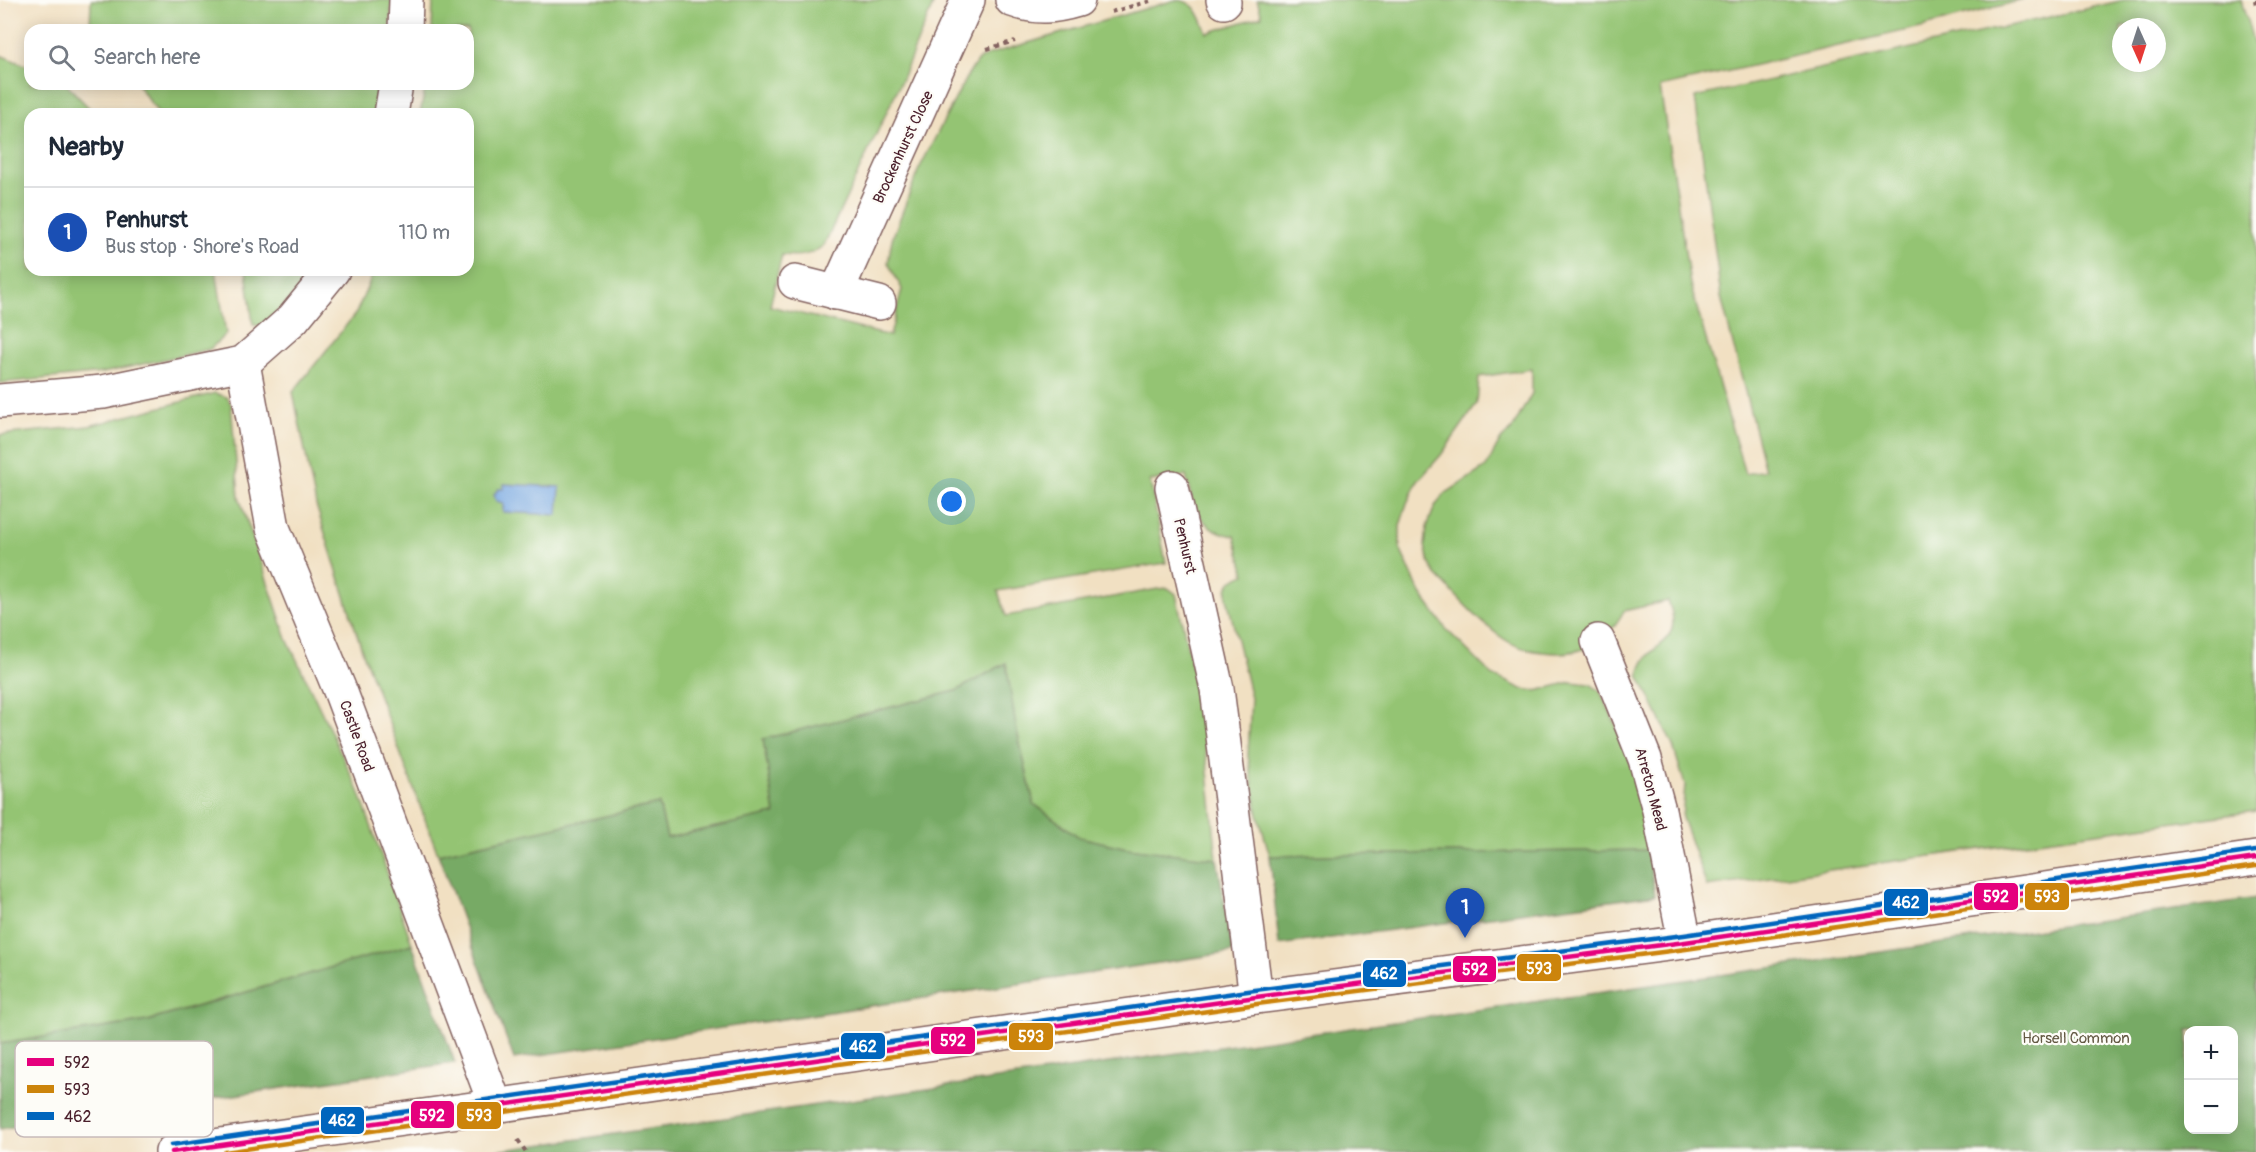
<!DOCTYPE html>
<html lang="en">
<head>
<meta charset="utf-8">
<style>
	:root { --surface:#fff; --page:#f6f6f7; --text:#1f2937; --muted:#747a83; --line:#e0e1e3; --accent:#1f6fb2 }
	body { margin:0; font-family:Pangolin,sans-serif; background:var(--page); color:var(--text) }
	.controls { position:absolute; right:18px; bottom:18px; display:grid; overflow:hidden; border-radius:12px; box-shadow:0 3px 15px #0003 }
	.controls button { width:54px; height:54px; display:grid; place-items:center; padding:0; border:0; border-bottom:2px solid var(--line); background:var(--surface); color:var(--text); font:30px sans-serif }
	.compass { position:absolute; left:2112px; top:18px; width:54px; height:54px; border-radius:50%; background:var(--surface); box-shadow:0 3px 15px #0003; rotate:177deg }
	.you { position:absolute; left:952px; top:502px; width:21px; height:21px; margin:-15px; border:4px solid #fff; border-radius:50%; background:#1a73e8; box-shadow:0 0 0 9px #1a73e833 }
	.badge { display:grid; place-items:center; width:39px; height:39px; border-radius:50%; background:var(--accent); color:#fff; font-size:20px; font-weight:700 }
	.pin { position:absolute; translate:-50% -50px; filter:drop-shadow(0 2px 3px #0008) }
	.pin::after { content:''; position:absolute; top:32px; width:21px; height:18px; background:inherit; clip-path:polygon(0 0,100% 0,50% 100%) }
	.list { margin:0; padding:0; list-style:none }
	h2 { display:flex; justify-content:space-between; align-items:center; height:78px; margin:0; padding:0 24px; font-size:26px }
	h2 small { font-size:20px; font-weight:400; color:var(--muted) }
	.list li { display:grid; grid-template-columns:39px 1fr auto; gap:18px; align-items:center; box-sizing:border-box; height:90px; padding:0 24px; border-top:2px solid var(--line) }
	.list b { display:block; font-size:22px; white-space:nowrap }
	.list p { margin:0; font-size:20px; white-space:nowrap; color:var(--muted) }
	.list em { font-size:20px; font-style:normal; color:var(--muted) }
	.icon { flex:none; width:33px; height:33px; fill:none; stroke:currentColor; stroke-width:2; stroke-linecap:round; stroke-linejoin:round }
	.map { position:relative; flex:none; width:2256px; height:1152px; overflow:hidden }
	.search { position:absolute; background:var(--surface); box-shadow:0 3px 15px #0003; left:24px; top:24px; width:450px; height:66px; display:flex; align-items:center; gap:15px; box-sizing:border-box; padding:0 21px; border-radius:18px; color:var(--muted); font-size:22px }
	.panel { position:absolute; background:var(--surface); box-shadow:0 3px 15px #0003; left:24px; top:108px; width:450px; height:168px; border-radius:18px }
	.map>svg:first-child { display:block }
	.green { fill:#94c473; stroke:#6f724f; stroke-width:1.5; fill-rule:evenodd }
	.forest { fill:#77aa65; stroke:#606448; stroke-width:1.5; fill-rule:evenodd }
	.water { fill:#77a7e1; stroke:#606386; stroke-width:1.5 }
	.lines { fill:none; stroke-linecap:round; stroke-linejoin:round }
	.street-casing { stroke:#846360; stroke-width:36 }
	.primary-casing { stroke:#846360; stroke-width:36 }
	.path { stroke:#846360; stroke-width:4; stroke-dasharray:4.5 4.5; stroke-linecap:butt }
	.street { stroke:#fff; stroke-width:33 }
	.primary { stroke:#fff; stroke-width:33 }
	.bus-1-casing { stroke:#fdfcf7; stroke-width:9 }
	.bus-2-casing { stroke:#fdfcf7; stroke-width:9 }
	.bus-3-casing { stroke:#fdfcf7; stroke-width:9 }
	.bus-1 { stroke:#e5007d; stroke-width:4.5 }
	.bus-2 { stroke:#cc840b; stroke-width:4.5 }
	.bus-3 { stroke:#0065bd; stroke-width:4.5 }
	.labels { text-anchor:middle; stroke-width:4.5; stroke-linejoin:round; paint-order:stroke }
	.street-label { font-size:15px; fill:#4a1f2b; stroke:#fdfcf7 }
	.park-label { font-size:15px; fill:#645944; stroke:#fdfcf7 }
	.key { fill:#fdfcf7; stroke:#c7baba; stroke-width:1.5 }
	.key-label { font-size:16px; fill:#4a1f2b }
	.line-badge { stroke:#fdfcf7; stroke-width:2 }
	.badge-label { font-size:16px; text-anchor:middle; font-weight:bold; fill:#fff }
</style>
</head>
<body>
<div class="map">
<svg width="2256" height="1152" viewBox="0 0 2256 1152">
	<rect width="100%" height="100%" fill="#fdfcf7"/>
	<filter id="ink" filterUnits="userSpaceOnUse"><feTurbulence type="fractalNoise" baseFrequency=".0167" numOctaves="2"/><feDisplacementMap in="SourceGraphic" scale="12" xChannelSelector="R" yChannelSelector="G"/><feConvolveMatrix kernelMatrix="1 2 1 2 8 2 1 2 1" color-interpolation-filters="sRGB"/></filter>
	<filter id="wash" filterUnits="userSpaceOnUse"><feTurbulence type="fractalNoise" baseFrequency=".008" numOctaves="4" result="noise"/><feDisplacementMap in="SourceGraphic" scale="24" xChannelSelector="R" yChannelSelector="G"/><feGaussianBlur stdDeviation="1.35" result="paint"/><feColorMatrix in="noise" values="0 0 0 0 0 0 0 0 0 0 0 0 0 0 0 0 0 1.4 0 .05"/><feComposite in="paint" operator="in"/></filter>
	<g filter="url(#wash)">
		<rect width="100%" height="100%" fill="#f1e0c2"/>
		<g class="green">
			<polygon points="91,0 392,0 390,30 90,30"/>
			<path d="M433,0h502l-36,86 -75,159c-13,11 -26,12 -42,10l-12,51 120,30 12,-47 -14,-26 4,-24 26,-68 48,-93 12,-18 12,-6 185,-54c21,0 25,16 32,33l55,-17 -5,-16h765l-101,27 -261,60 30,197 55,190 20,-4 -44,-173 -26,-200 429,-97h117l15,51v760l-549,76 -25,-69 3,-33 -12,-39 -34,-71c7,-36 48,-28 29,-74l-44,10c-8,14 -17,26 -31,34 -23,13 -68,9 -89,-6 -25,-17 -47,-43 -68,-64l-7,-13 -4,-16 2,-19 8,-21 11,-13 40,-26 15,-28 10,-8 21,-38v-24l-53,8 -2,27 -36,51 -23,26 -11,22 -7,23v23l21,45 26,36 45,45 30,14 14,2 35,-9 19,2 10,7 32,69 16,90 -378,6 -12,-41 -10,-59 3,-58 -24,-100c-1,-16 4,-18 18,-24l-10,-38c-36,-5 -42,-30 -49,-60l-36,5 16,82 -168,28 8,25 152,-27 10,-1 8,6 26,119 15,146 -90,-11 -48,-11 -45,-33 -18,-77 -10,-64 -50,28 -193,48 12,75 -108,24 -8,-34 -221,50 -75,-201 -47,-148 -23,-113 63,-79 19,-43h93v-156h-48l6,-30h42v-54h-36zM2121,27h36v36h-36z"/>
			<polygon points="0,55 30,67 30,84 66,84 95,114 30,114 30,270 216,270 226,334 210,349 103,373 0,383"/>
			<polygon points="137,84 386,84 381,114 159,114"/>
			<polygon points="246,270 319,270 263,326 253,325"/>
			<polygon points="215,393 227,397 231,404 239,497 287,639 359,791 412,944 147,1021 0,1044 0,435 89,426"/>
		</g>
		<g class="forest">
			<polygon points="1006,663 1016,727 1034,804 1079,837 1127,848 1217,859 1233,952 514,1059 438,854 659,804 667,838 775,814 763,739 956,691"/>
			<polygon points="1648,850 1655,895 1279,945 1270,856"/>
			<path d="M2256,898v254h-1767zM2188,1030h46v100h-46z"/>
			<polygon points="412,944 455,1063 0,1129 0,1044 148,1021"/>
		</g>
		<polygon class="water" points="504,484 560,487 558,515 503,512 503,503 496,501 494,495 498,489 503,489"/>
	</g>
	<g filter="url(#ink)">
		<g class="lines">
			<g class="street-casing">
				<g id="street">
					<path d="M1012,0c24,9 43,7 66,0"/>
					<polyline points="1223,0 1224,2"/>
					<polyline points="405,30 406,0"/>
					<polyline points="391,114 396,84"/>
					<polyline points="795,282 879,303"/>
					<polyline points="836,293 968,0"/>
					<polyline points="243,363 273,528 341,693 495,1104"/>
					<polyline points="0,401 103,392 243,363 293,319 333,270"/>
					<polyline points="1172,487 1217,689 1256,997"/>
					<polyline points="1598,641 1645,759 1659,810 1685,942"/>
				</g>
			</g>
			<g class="primary-casing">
				<polyline id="primary" points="172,1152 1256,997 1685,942 2256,858"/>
			</g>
			<g class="path">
				<polyline points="2255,0 2256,5"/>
				<polyline points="1111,12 1154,0"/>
				<polyline points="987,49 1015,41"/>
				<polyline points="518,1140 526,1152"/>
			</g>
			<use href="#street" class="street"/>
			<use href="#primary" class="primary"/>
			<g class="bus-1-casing">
				<polyline id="bus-1" points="172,1152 1256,997 1685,942 2256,858"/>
			</g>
			<g class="bus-2-casing">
				<polyline id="bus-2" points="225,1152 1257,1004 1686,949 2256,866"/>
			</g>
			<g class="bus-3-casing">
				<polyline id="bus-3" points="171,1145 1255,990 1684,935 2255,851"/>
			</g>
			<use href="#bus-1" class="bus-1"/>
			<use href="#bus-2" class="bus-2"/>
			<use href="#bus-3" class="bus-3"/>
		</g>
	</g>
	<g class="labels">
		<g class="street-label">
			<text transform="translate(903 147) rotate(-65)" y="5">Brockenhurst Close</text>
			<text transform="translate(1185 546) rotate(77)" y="5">Penhurst</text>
			<text transform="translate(357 736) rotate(70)" y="5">Castle Road</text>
			<text transform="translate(1651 789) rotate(75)" y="5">Arreton Mead</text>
		</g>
		<g class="park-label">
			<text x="2076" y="1043">Horsell Common</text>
		</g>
	</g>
	<rect x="15" y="1041" width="198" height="96" rx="9" class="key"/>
	<rect x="27" y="1058" width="27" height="8" fill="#e5007d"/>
	<rect x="27" y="1085" width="27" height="8" fill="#cc840b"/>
	<rect x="27" y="1112" width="27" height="8" fill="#0065bd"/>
	<g class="key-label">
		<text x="64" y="1068">592</text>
		<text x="64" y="1095">593</text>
		<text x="64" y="1122">462</text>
	</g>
	<g class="line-badge">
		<rect x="1973" y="882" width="46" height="29" rx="6" fill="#e5007d"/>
		<rect x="2024" y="882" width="46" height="29" rx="6" fill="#cc840b"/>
		<rect x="1883" y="888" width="46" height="29" rx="6" fill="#0065bd"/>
		<rect x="1516" y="953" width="46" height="29" rx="6" fill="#cc840b"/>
		<rect x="1452" y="955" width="45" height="28" rx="6" fill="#e5007d"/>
		<rect x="1362" y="959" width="45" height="29" rx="6" fill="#0065bd"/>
		<rect x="1008" y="1022" width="46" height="29" rx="6" fill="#cc840b"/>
		<rect x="930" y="1026" width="46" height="29" rx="6" fill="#e5007d"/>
		<rect x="840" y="1032" width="46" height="28" rx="6" fill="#0065bd"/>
		<rect x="410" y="1100" width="45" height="29" rx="6" fill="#e5007d"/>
		<rect x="456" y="1101" width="46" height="29" rx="6" fill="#cc840b"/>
		<rect x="320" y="1106" width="45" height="29" rx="6" fill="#0065bd"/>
	</g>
	<g class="badge-label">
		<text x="1996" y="902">592</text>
		<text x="2047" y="902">593</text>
		<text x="1906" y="908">462</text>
		<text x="1539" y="974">593</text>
		<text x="1475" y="975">592</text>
		<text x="1384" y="979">462</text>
		<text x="1031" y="1042">593</text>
		<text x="953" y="1046">592</text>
		<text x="863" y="1052">462</text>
		<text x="432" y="1121">592</text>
		<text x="479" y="1121">593</text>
		<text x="342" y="1126">462</text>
	</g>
</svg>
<div class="controls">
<button>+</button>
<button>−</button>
</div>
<svg class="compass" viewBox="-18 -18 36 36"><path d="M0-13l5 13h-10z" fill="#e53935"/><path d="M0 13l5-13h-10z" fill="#747a83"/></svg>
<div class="you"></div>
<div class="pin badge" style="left:1465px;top:938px;background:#1a4fb4">1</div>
<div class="search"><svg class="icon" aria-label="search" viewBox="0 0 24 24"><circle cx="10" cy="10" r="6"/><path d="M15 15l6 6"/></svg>Search here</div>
<section class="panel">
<h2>Nearby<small></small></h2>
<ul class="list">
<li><span class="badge" style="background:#1a4fb4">1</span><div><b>Penhurst</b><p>Bus stop · Shore's Road</p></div><em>110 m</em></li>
</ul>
</section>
</div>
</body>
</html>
